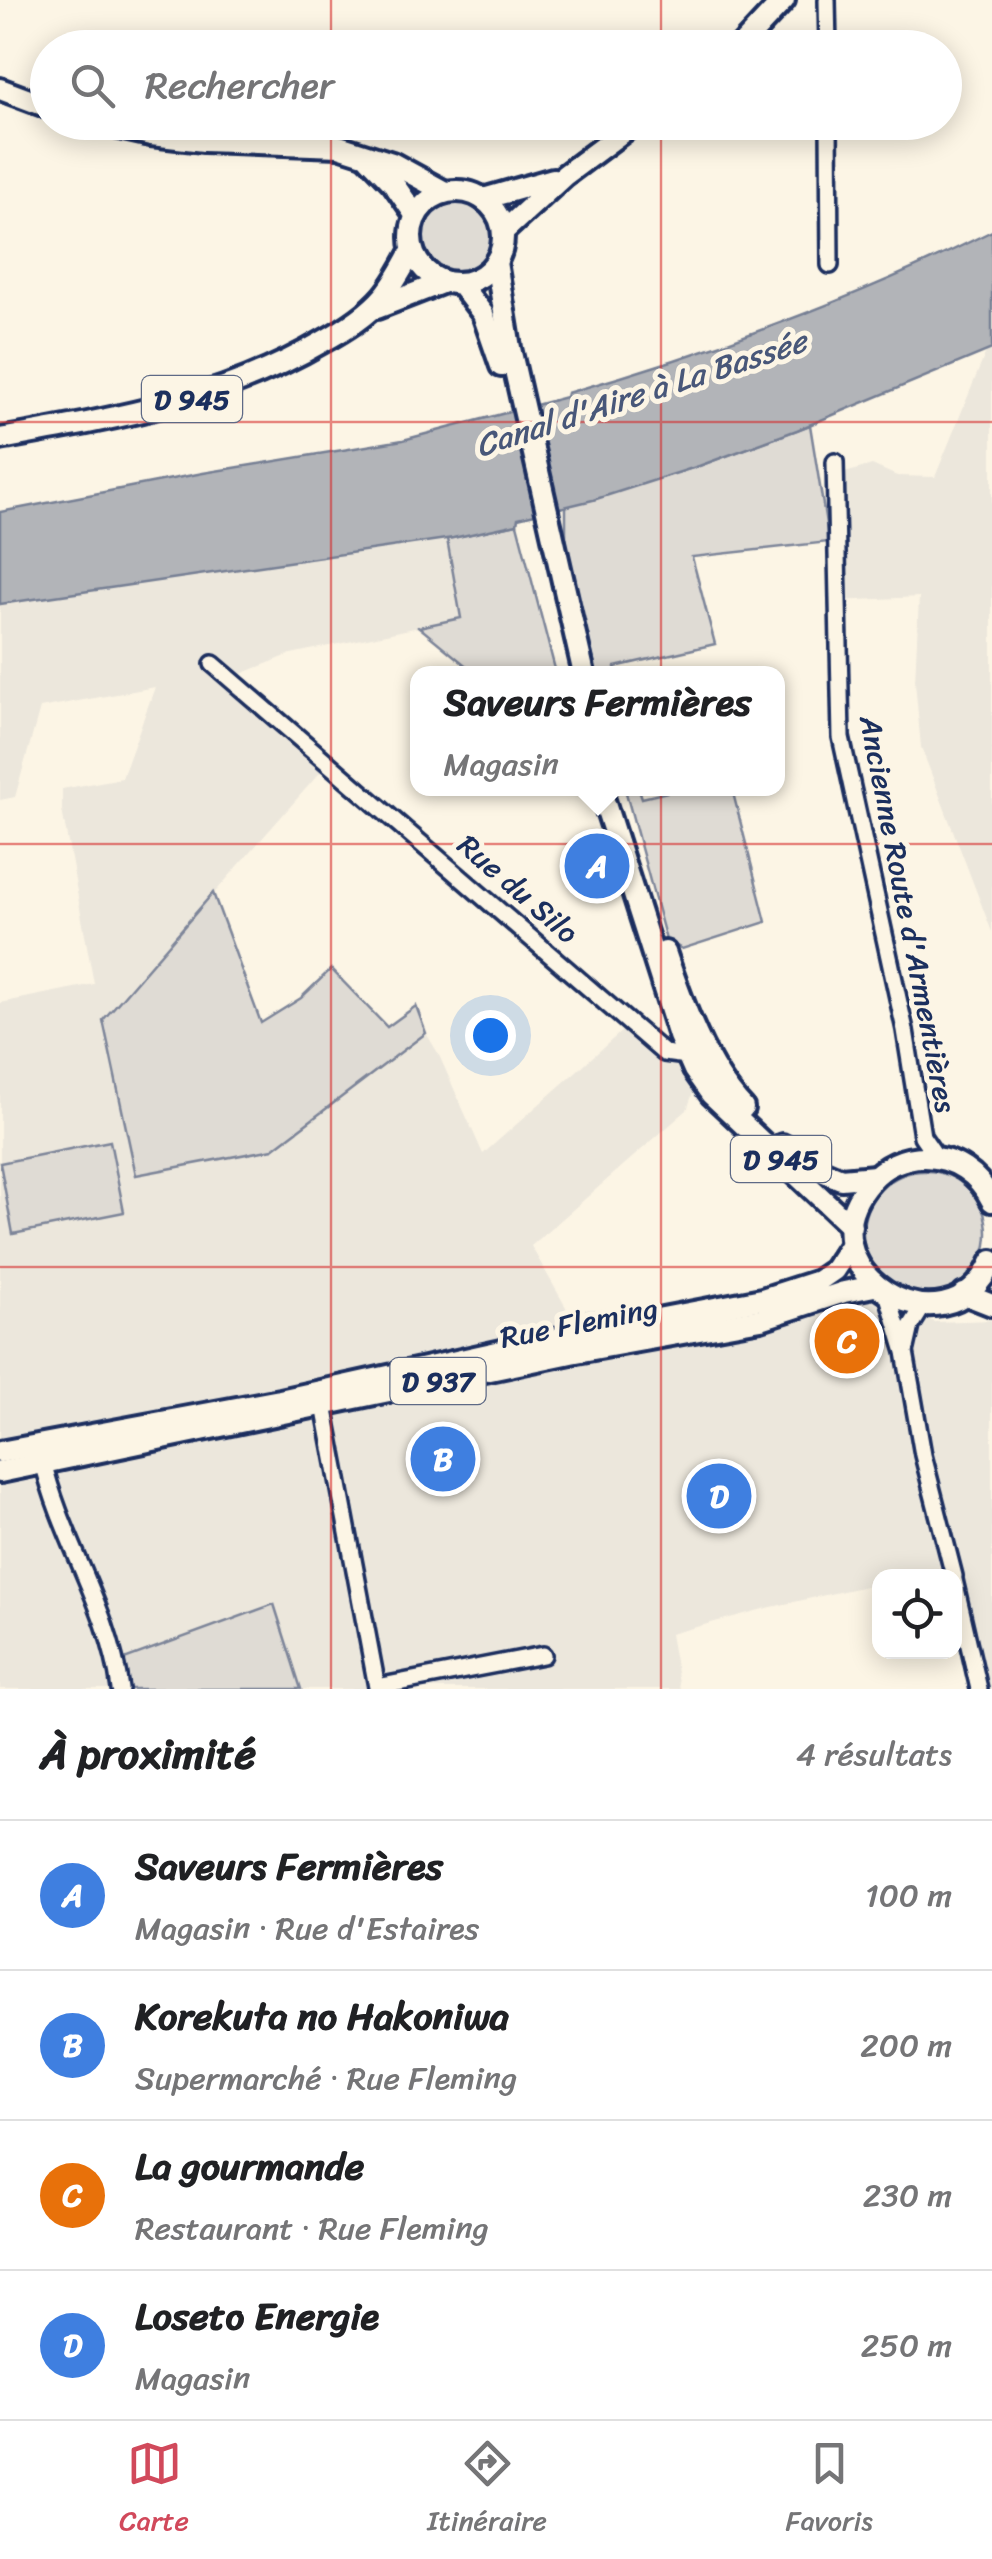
<!DOCTYPE html>
<html lang="fr">
<head>
<meta charset="utf-8">
<style>
	:root { --surface:#fff; --page:#f2f2f2; --text:#202124; --muted:#757577; --line:#e0e0e0; --accent:#d1495b }
	body { margin:0; font-family:Sriracha,sans-serif; background:var(--page); color:var(--text) }
	.controls { position:absolute; right:30px; bottom:30px; display:grid; overflow:hidden; border-radius:20px; box-shadow:0 5px 25px #0003 }
	.controls button { width:90px; height:90px; display:grid; place-items:center; padding:0; border:0; border-bottom:2px solid var(--line); background:var(--surface); color:var(--text); font:50px sans-serif }
	.you { position:absolute; left:490px; top:1035px; width:35px; height:35px; margin:-25px; border:8px solid #fff; border-radius:50%; background:#1a73e8; box-shadow:0 0 0 15px #1a73e833 }
	.badge { display:grid; place-items:center; width:65px; height:65px; border-radius:50%; background:var(--accent); color:#fff; font-size:32px; font-weight:700 }
	.pin { position:absolute; translate:-50% -50%; border:5px solid #fff; box-shadow:0 2px 10px #0006 }
	.popup { position:absolute; left:410px; top:666px; width:375px; height:130px; box-sizing:border-box; display:grid; place-content:center; border-radius:20px; background:var(--surface); filter:drop-shadow(0 2px 8px #0005); font-size:32px; white-space:nowrap; color:var(--muted) }
	.popup b { font-size:38px; color:var(--text) }
	.popup::after { content:''; position:absolute; left:50%; top:100%; margin-left:-20px; border:20px solid transparent; border-top-color:var(--surface) }
	.list { margin:0; padding:0; list-style:none }
	h2 { display:flex; justify-content:space-between; align-items:center; height:130px; margin:0; padding:0 40px; font-size:42px }
	h2 small { font-size:32px; font-weight:400; color:var(--muted) }
	.list li { display:grid; grid-template-columns:65px 1fr auto; gap:30px; align-items:center; box-sizing:border-box; height:150px; padding:0 40px; border-top:2px solid var(--line) }
	.list b { display:block; font-size:38px; white-space:nowrap }
	.list p { margin:0; font-size:32px; white-space:nowrap; color:var(--muted) }
	.list em { font-size:32px; font-style:normal; color:var(--muted) }
	.icon { flex:none; width:55px; height:55px; fill:none; stroke:currentColor; stroke-width:2; stroke-linecap:round; stroke-linejoin:round }
	.map { position:relative; flex:none; width:992px; height:1689px; overflow:hidden }
	.search { position:absolute; background:var(--surface); box-shadow:0 5px 25px #0003; left:30px; right:30px; top:30px; height:110px; display:flex; align-items:center; gap:25px; box-sizing:border-box; padding:0 35px; border-radius:55px; color:var(--muted); font-size:38px }
	.sheet { height:730px; background:var(--surface) }
	nav { display:flex; justify-content:space-around; align-items:center; box-sizing:border-box; height:140px; border-top:2px solid var(--line); background:var(--surface); font-size:28px; color:var(--muted) }
	nav a { display:grid; justify-items:center; gap:5px }
	nav .on { color:var(--accent) }
	.map>svg:first-child { display:block }
	.built { fill:#ece7dc }
	.green { fill:#dfdbd4; stroke:#7d8599; stroke-width:2.5 }
	.water { fill:#b2b4b8; stroke:#767f94; stroke-width:2.5 }
	.lines { fill:none; stroke-linecap:round; stroke-linejoin:round }
	.minor-casing { stroke:#1b2f5e; stroke-width:22 }
	.major-casing { stroke:#1b2f5e; stroke-width:28 }
	.minor { stroke:#fcf5e5; stroke-width:15 }
	.major { stroke:#fcf5e5; stroke-width:20 }
	.grid { fill:none; stroke:#d62828; stroke-width:2.5; stroke-opacity:0.55 }
	.labels { text-anchor:middle; stroke-width:10; stroke-linejoin:round; paint-order:stroke }
	.shield { fill:#fcf5e5; stroke:#5e6a86; stroke-width:2.5 }
	.shield-label { font-size:28px; font-weight:bold; fill:#1b2f5e }
	.street-label { font-size:30px; fill:#1b2f5e; stroke:#fcf5e5 }
	.water-label { font-size:32px; font-style:italic; fill:#485779; stroke:#fcf5e5 }
</style>
</head>
<body>
<div class="map">
<svg width="992" height="1689" viewBox="0 0 992 1689">
	<rect width="100%" height="100%" fill="#fcf5e5"/>
	<filter id="ink" filterUnits="userSpaceOnUse"><feTurbulence type="fractalNoise" baseFrequency=".01" numOctaves="2"/><feDisplacementMap in="SourceGraphic" scale="20" xChannelSelector="R" yChannelSelector="G"/><feConvolveMatrix kernelMatrix="1 2 1 2 8 2 1 2 1" color-interpolation-filters="sRGB"/></filter>
	<g filter="url(#ink)">
		<g class="built">
			<polygon points="992,349 992,932 921,747 915,682 919,597 838,601 835,476 872,465 897,476 935,477 986,352"/>
			<polygon points="447,539 462,618 291,654 221,682 324,768 103,1020 273,1149 426,1033 438,1053 483,1154 631,1023 697,1081 687,1110 531,1246 567,1309 760,1311 851,1275 879,1302 935,1322 992,1320 992,1689 979,1689 951,1566 908,1576 880,1576 879,1583 767,1608 670,1634 680,1689 301,1689 274,1605 126,1689 0,1689 0,1003 94,984 62,810 62,789 122,778 155,687 40,708 15,797 0,800 0,604"/>
		</g>
		<g class="green">
			<circle cx="457" cy="236" r="34"/>
			<polygon points="810,425 829,542 692,557 715,644 615,667 616,673 597,673 566,547 566,506 699,466"/>
			<polygon points="517,524 556,673 475,673 419,627 461,618 447,539"/>
			<polygon points="625,789 639,789 642,798 680,789 732,789 766,922 682,949 666,940"/>
			<polygon points="213,893 261,1023 301,998 331,969 387,1027 416,1006 426,1033 273,1149 136,1175 103,1020"/>
			<polygon points="110,1141 124,1212 13,1234 0,1163"/>
			<circle cx="925" cy="1233" r="62"/>
			<polygon points="274,1604 301,1689 126,1689 124,1659"/>
		</g>
		<path class="water" d="M992,231v118l-195,81 -98,36 -106,34 -75,18 -1,6 -64,14 -453,66v-92l203,-39 200,-33 163,-43 1,-4c147,-42 289,-94 425,-162z"/>
		<g class="lines">
			<g class="minor-casing">
				<g id="minor">
					<polyline points="827,0 828,48"/>
					<polyline points="829,122 830,265"/>
					<polyline points="835,462 841,737 905,1030 922,1136 937,1158"/>
					<polyline points="213,664 664,1053 679,1055 693,1051"/>
					<polyline points="888,1296 905,1352 923,1455 954,1576"/>
					<polyline points="906,1348 911,1326 924,1305"/>
					<polyline points="324,1405 377,1687 543,1655"/>
					<path d="M43,1461c18,78 67,148 77,228"/>
					<polyline points="954,1580 979,1689"/>
				</g>
			</g>
			<g class="major-casing">
				<g id="major">
					<polyline points="739,48 784,0"/>
					<polyline points="0,89 48,107"/>
					<polyline points="93,122 151,135 204,141 339,146 392,163 445,192"/>
					<polyline points="369,158 393,183 416,216"/>
					<circle cx="457" cy="237" r="46"/>
					<polyline points="483,199 553,179"/>
					<polyline points="503,232 565,175 636,122"/>
					<polyline points="496,262 510,348 584,674"/>
					<polyline points="460,284 483,314 501,366"/>
					<polyline points="377,308 444,282"/>
					<path d="M0,439c112,-20 222,-38 322,-97 22,-12 45,-26 62,-46 11,-13 20,-30 28,-45"/>
					<polyline points="600,788 679,1036 694,1070 711,1094 851,1226"/>
					<path d="M665,952c17,51 41,117 78,156"/>
					<polyline points="782,1145 810,1166 841,1179 875,1176"/>
					<path d="M992,1201c-13,-27 -38,-44 -68,-44 -20,0 -41,9 -54,25 -75,86 77,181 122,79"/>
					<polyline points="964,1294 992,1305"/>
					<polyline points="0,1452 280,1400 579,1334 762,1299 818,1281 834,1270 851,1244"/>
					<polyline points="0,1472 571,1353 761,1319 844,1292 874,1286"/>
				</g>
			</g>
			<use href="#minor" class="minor"/>
			<use href="#major" class="major"/>
		</g>
	</g>
	<path class="grid" d="M331,0v48M661,0v48M331,122v1567M661,122v1567M0,422h992M0,844h992M0,1267h992"/>
	<g class="labels">
		<g class="shield">
			<rect x="142" y="376" width="100" height="46" rx="8"/>
			<rect x="731" y="1136" width="100" height="46" rx="8"/>
			<rect x="390.5" y="1358" width="95" height="46" rx="8"/>
		</g>
		<g class="shield-label">
			<text x="192" y="409">D 945</text>
			<text x="781" y="1169">D 945</text>
			<text x="438" y="1391">D 937</text>
		</g>
		<g class="street-label">
			<text transform="translate(518 889) rotate(41)" y="10">Rue du Silo</text>
			<text transform="translate(908 914) rotate(79)" y="10">Ancienne Route d'Armentières</text>
			<text transform="translate(579 1323) rotate(-11)" y="10">Rue Fleming</text>
		</g>
		<g class="water-label">
			<text transform="translate(641 393) rotate(-18)" y="11">Canal d'Aire à La Bassée</text>
		</g>
	</g>
</svg>
<div class="controls">
<button><svg class="icon" aria-label="locate" viewBox="0 0 24 24"><circle cx="12" cy="12" r="6"/><path d="M12 2v4M12 18v4M2 12h4M18 12h4"/></svg></button>
</div>
<div class="you"></div>
<div class="pin badge" style="left:597px;top:866px;background:#3f7fe0">A</div>
<div class="popup"><b>Saveurs Fermières</b>Magasin</div>
<div class="pin badge" style="left:443px;top:1459px;background:#3f7fe0">B</div>
<div class="pin badge" style="left:847px;top:1341px;background:#e8710a">C</div>
<div class="pin badge" style="left:719px;top:1496px;background:#3f7fe0">D</div>
<div class="search"><svg class="icon" aria-label="search" viewBox="0 0 24 24"><circle cx="10" cy="10" r="6"/><path d="M15 15l6 6"/></svg>Rechercher</div>
</div>
<section class="sheet">
<h2>À proximité<small>4 résultats</small></h2>
<ul class="list">
<li><span class="badge" style="background:#3f7fe0">A</span><div><b>Saveurs Fermières</b><p>Magasin · Rue d'Estaires</p></div><em>100 m</em></li>
<li><span class="badge" style="background:#3f7fe0">B</span><div><b>Korekuta no Hakoniwa</b><p>Supermarché · Rue Fleming</p></div><em>200 m</em></li>
<li><span class="badge" style="background:#e8710a">C</span><div><b>La gourmande</b><p>Restaurant · Rue Fleming</p></div><em>230 m</em></li>
<li><span class="badge" style="background:#3f7fe0">D</span><div><b>Loseto Energie</b><p>Magasin</p></div><em>250 m</em></li>
</ul>
</section>
<nav>
<a class="on"><svg class="icon" aria-label="map" viewBox="0 0 24 24"><path d="M3 6l6-2 6 2 6-2v14l-6 2-6-2-6 2zM9 4v14M15 6v14"/></svg>Carte</a>
<a><svg class="icon" aria-label="directions" viewBox="0 0 24 24"><path d="M12 3l9 9-9 9-9-9zM9 14v-3h6M13 9l2 2-2 2"/></svg>Itinéraire</a>
<a><svg class="icon" aria-label="saved" viewBox="0 0 24 24"><path d="M7 4h10v16l-5-4-5 4z"/></svg>Favoris</a>
</nav>
</body>
</html>
